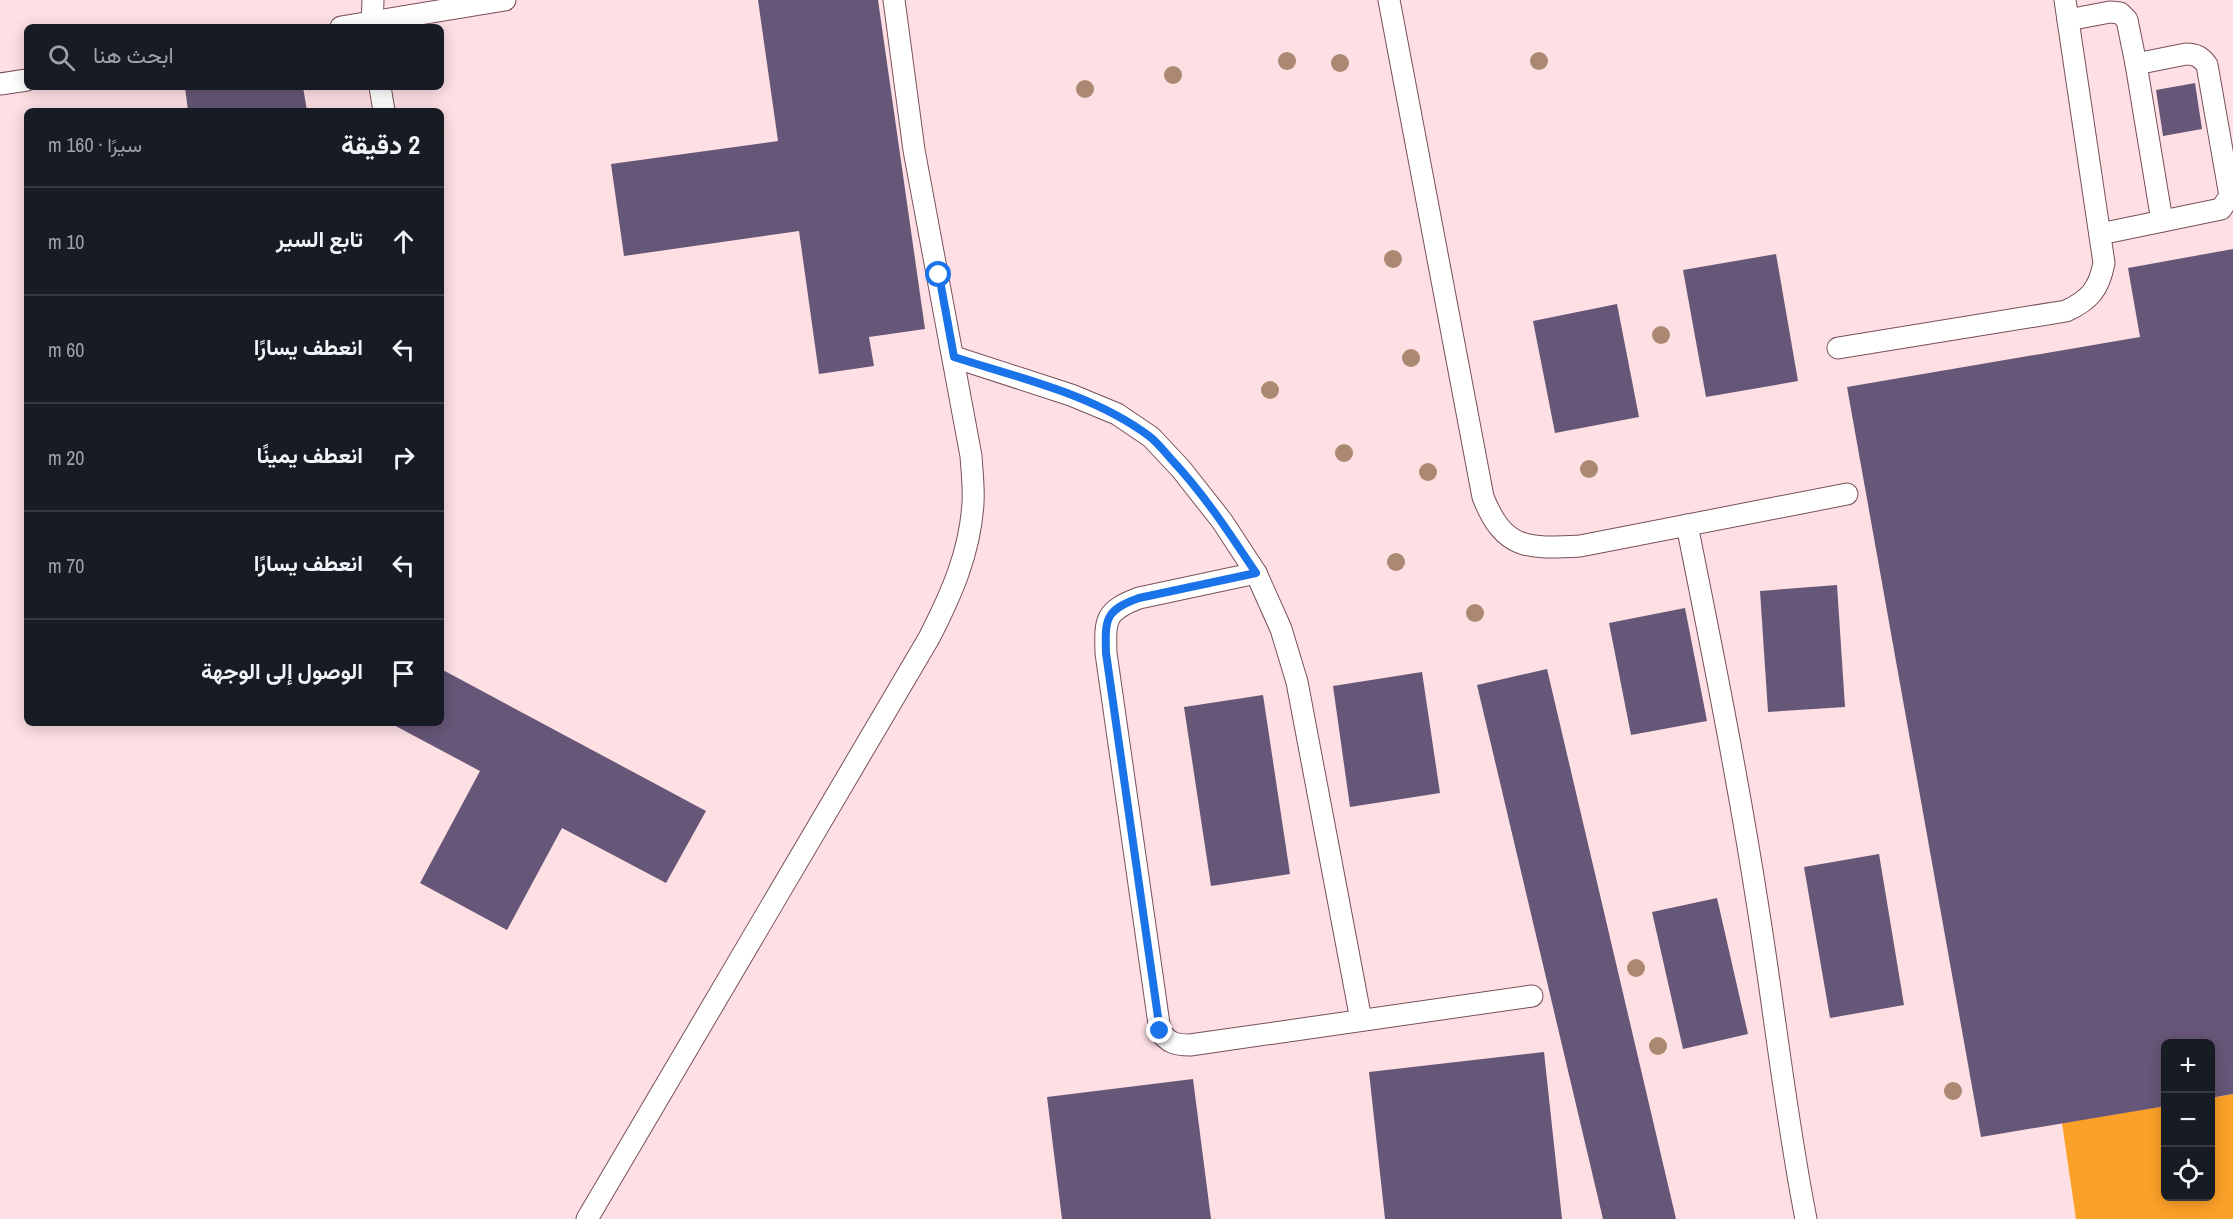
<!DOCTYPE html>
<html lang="ar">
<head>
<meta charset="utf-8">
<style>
	:root { --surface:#171b24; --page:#20242c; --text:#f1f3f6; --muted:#9ea1a6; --line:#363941 }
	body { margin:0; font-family:"Archivo Narrow",Vazirmatn,sans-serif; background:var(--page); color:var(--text); direction:rtl }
	.controls { position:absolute; right:18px; bottom:18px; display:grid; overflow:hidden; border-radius:9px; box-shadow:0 3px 15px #0003 }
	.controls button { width:54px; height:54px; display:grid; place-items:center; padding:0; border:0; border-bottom:2px solid var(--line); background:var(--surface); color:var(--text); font:30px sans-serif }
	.stop { position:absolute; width:18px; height:18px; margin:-14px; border:4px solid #1a73e8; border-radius:50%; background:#fff }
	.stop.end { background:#1a73e8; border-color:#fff; box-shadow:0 2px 6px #0008 }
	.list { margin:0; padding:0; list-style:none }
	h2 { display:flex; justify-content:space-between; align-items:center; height:78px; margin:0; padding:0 24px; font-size:26px }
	h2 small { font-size:20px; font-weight:400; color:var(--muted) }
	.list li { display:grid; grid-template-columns:39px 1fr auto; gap:18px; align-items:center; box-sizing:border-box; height:108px; padding:0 24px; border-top:2px solid var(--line) }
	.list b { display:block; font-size:22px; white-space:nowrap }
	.list em { font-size:20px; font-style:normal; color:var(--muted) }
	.icon { flex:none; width:33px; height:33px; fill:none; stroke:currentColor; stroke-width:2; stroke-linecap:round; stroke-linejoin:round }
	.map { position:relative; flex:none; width:2233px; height:1219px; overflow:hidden; direction:ltr }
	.search { position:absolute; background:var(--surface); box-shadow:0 3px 15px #0003; left:24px; top:24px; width:420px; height:66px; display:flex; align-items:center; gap:15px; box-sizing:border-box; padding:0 21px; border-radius:9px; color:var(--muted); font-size:22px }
	.panel { position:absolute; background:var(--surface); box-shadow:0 3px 15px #0003; left:24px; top:108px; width:420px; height:618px; border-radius:9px; direction:rtl }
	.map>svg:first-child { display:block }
	.green { fill:#fca128 }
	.building { fill:#665677 }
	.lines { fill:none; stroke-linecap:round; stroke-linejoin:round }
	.service-casing { stroke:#795058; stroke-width:23 }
	.service { stroke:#fff; stroke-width:21 }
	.tree { fill:#aa8872 }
	.route { stroke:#1a73e8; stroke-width:8 }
</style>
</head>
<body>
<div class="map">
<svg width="2233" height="1219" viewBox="0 0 2233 1219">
	<rect width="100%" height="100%" fill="#fddfe4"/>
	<polygon class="green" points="2233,1094 2233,1219 2076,1219 2062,1123 2165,1106 2166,1196 2210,1196 2211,1098"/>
	<g class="building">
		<polygon points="758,0 878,0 925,329 869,337 874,366 819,374 799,231 624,256 611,164 778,141"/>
		<polygon points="2195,83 2202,129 2163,136 2156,90"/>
		<polygon points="185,87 303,87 307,111 188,111"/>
		<polygon points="2233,249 2233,1094 2210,1098 2210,1044 2166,1044 2166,1106 1981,1137 1847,387 2140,337 2128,268"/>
		<polygon points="1776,254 1798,381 1706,397 1683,270"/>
		<polygon points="1617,304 1639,417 1555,433 1533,321"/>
		<polygon points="1837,585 1845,707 1768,712 1760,591"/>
		<polygon points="1685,608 1707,721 1631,735 1609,623"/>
		<polygon points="441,669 706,811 666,883 562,828 507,930 420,883 480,771 390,723 441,723"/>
		<polygon points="1547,669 1676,1219 1603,1219 1477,685"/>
		<polygon points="1422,672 1440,793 1350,807 1333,686"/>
		<polygon points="1263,695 1290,874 1211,886 1184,707"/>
		<polygon points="1879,854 1904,1005 1830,1018 1804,867"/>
		<polygon points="1717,898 1748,1034 1683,1049 1652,912"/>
		<polygon points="1544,1052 1562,1219 1385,1219 1369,1072"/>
		<polygon points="1193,1079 1211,1219 1062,1219 1047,1097"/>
	</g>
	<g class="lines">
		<g class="service-casing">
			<g id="service">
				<path d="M1389,0l94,497c21,53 45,52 97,49l267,-52"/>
				<polyline points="2068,20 2110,12 2120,13 2127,20 2136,64 2162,221"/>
				<polyline points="341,27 505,0"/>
				<polyline points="372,27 373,0"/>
				<polyline points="0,84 27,80"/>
				<polyline points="380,87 384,111"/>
				<path d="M2100,234l121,-25 9,-13 -23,-131c-6,-8 -11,-11 -21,-11l-50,10"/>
				<path d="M1838,348l228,-37c24,-11 33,-22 38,-48l-39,-263"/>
				<polyline points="954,357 1071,395 1117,414 1151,437 1181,469 1222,521 1256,573 1281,629 1297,682 1361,1020"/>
				<path d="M1687,525c26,129 52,259 72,389 16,101 27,204 47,305"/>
				<path d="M1256,573l-117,25c-34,13 -34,21 -33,55l54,378c8,12 16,14 30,14l342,-49"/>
				<path d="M587,1219l342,-581c22,-43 41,-85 44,-135 1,-15 -1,-31 -2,-47l-57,-306 -20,-150"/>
			</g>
		</g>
		<use href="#service" class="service"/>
	</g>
	<g class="tree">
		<circle cx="1287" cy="61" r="9"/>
		<circle cx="1539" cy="61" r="9"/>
		<circle cx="1340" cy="63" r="9"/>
		<circle cx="1173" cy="75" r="9"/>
		<circle cx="1085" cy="89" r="9"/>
		<circle cx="1393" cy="259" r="9"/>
		<circle cx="1661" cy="335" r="9"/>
		<circle cx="1411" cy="358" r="9"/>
		<circle cx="1270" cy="390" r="9"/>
		<circle cx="1344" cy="453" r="9"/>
		<circle cx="1589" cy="469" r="9"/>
		<circle cx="1428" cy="472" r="9"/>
		<circle cx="1396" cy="562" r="9"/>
		<circle cx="1475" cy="613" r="9"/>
		<circle cx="1636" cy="968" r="9"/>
		<circle cx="1658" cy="1046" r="9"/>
		<circle cx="1953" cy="1091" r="9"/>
	</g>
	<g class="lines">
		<path class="route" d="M939,275l15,82c65,21 139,37 195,79 8,6 15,15 22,23 33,35 59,75 85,114l-117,25c-34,12 -34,21 -33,55l54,378"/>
	</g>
</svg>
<div class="controls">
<button>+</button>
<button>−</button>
<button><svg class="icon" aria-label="locate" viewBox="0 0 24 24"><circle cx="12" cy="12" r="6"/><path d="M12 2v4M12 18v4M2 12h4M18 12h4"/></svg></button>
</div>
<div class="stop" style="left:939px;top:275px"></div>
<div class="stop end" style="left:1160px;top:1031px"></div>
<div class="search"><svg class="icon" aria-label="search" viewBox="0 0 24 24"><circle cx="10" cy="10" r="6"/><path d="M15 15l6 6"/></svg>ابحث هنا</div>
<section class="panel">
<h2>2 دقيقة<small>سيرًا · 160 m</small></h2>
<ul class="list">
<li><svg class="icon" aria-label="ahead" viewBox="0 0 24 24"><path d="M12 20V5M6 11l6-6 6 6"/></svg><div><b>تابع السير</b></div><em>10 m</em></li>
<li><svg class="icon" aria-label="left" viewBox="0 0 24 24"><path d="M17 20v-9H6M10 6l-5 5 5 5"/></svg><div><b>انعطف يسارًا</b></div><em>60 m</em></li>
<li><svg class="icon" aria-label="right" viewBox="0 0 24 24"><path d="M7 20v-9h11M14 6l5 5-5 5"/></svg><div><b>انعطف يمينًا</b></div><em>20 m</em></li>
<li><svg class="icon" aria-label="left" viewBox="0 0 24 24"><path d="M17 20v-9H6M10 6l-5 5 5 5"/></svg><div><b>انعطف يسارًا</b></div><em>70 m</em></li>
<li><svg class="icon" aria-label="arrive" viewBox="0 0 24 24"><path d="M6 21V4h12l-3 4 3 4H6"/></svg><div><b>الوصول إلى الوجهة</b></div></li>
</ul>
</section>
</div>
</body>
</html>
